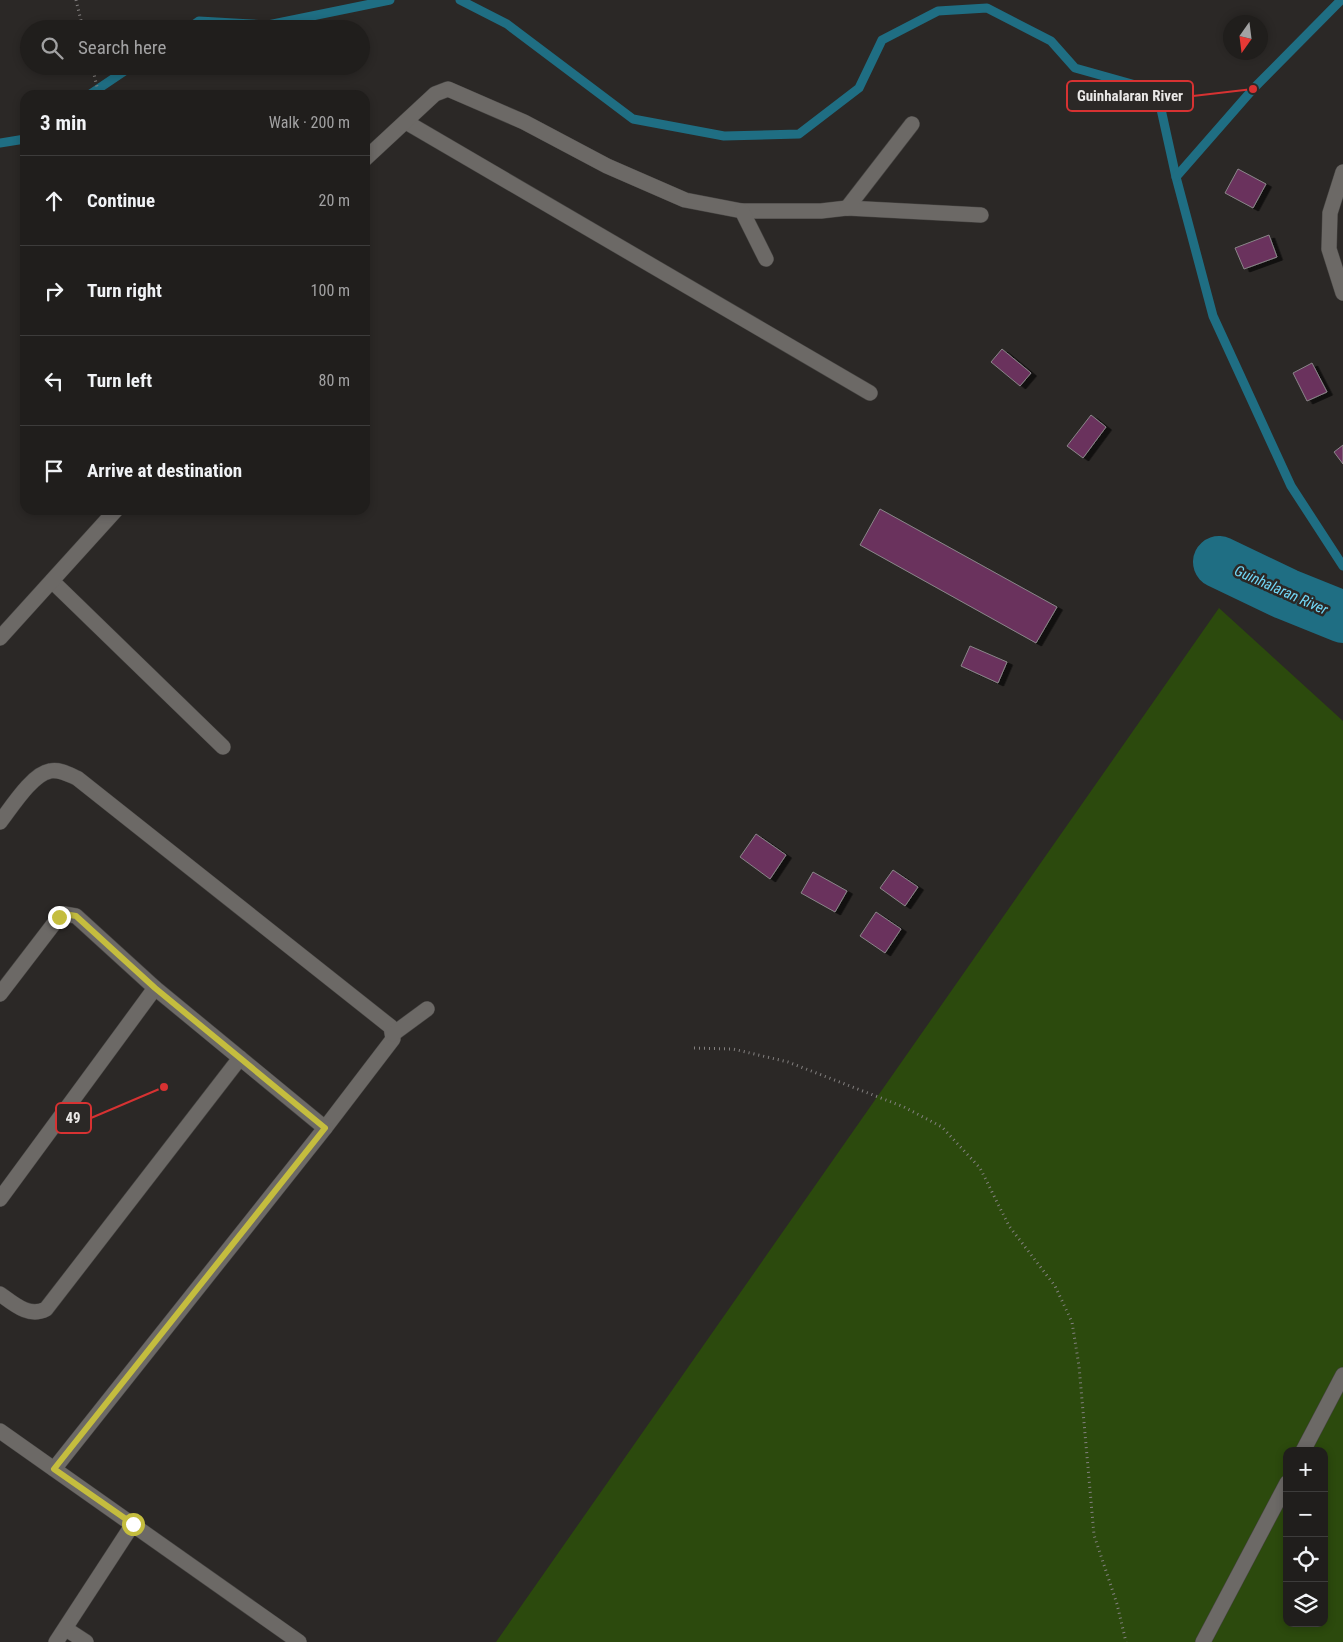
<!DOCTYPE html>
<html lang="en">
<head>
<meta charset="utf-8">
<style>
	:root { --surface:#201e1c; --page:#2d2b29; --text:#f1f3f6; --muted:#a2a2a3; --line:#3d3c3b }
	body { margin:0; font-family:"Roboto Condensed",sans-serif; background:var(--page); color:var(--text) }
	.controls { position:absolute; right:15px; bottom:15px; display:grid; overflow:hidden; border-radius:10px; box-shadow:0 2px 8px #0003 }
	.controls button { width:45px; height:45px; display:grid; place-items:center; padding:0; border:0; border-bottom:1px solid var(--line); background:var(--surface); color:var(--text); font:25px sans-serif }
	.compass { position:absolute; left:1223px; top:15px; width:45px; height:45px; border-radius:50%; background:var(--surface); box-shadow:0 2px 8px #0003; rotate:194deg }
	.stop { position:absolute; width:15px; height:15px; margin:-11px; border:4px solid #c4bd3e; border-radius:50%; background:#fff }
	.stop.end { background:#c4bd3e; border-color:#fff; box-shadow:0 1px 5px #0008 }
	.list { margin:0; padding:0; list-style:none }
	h2 { display:flex; justify-content:space-between; align-items:center; height:65px; margin:0; padding:0 20px; font-size:21px }
	h2 small { font-size:16px; font-weight:400; color:var(--muted) }
	.list li { display:grid; grid-template-columns:32px 1fr auto; gap:15px; align-items:center; box-sizing:border-box; height:90px; padding:0 20px; border-top:1px solid var(--line) }
	.list b { display:block; font-size:19px; white-space:nowrap }
	.list em { font-size:16px; font-style:normal; color:var(--muted) }
	.icon { flex:none; width:28px; height:28px; fill:none; stroke:currentColor; stroke-width:2; stroke-linecap:round; stroke-linejoin:round }
	.map { position:relative; flex:none; width:1343px; height:1642px; overflow:hidden }
	.search { position:absolute; background:var(--surface); box-shadow:0 2px 8px #0003; left:20px; top:20px; width:350px; height:55px; display:flex; align-items:center; gap:12px; box-sizing:border-box; padding:0 18px; border-radius:28px; color:var(--muted); font-size:19px }
	.panel { position:absolute; background:var(--surface); box-shadow:0 2px 8px #0003; left:20px; top:90px; width:350px; height:425px; border-radius:15px }
	.map>svg:first-child { display:block }
	.green { fill:#2c4a0d; fill-rule:evenodd }
	.lines { fill:none; stroke-linecap:round; stroke-linejoin:round }
	.stream { stroke:#1f6e83; stroke-width:9 }
	.river { stroke:#1f6e83; stroke-width:52 }
	.building { fill:#6a315d; stroke:#8a8689; filter:url(#shadow) }
	.minor-casing { stroke:#474543; stroke-width:16 }
	.path { stroke:#848180; stroke-width:3; stroke-dasharray:1 4; stroke-linecap:butt }
	.minor { stroke:#6c6966; stroke-width:15 }
	.route { stroke:#c4bd3e; stroke-width:6 }
	.labels { text-anchor:middle; stroke-width:5; stroke-linejoin:round; paint-order:stroke }
	.water-label { font-size:15px; font-style:italic; fill:#72d8f7; stroke:#2b2826 }
	.leader { fill:none; stroke:#d73232; stroke-width:2 }
	.callout-dot { fill:#d73232; stroke:#2b2826; stroke-width:2 }
	.callout { fill:#2b2826; stroke:#d73232; stroke-width:2 }
	.callout-label { font-size:15px; text-anchor:middle; font-weight:bold; fill:#eae8e7 }
</style>
</head>
<body>
<div class="map">
<svg width="1343" height="1642" viewBox="0 0 1343 1642">
	<defs>
		<filter id="shadow"><feDropShadow dx="5.5" dy="3" stdDeviation="0" flood-color="#0009"/></filter>
	</defs>
	<rect width="100%" height="100%" fill="#2b2826"/>
	<path class="green" d="M1219,608l124,113v921h-847zM1287,1451h37v172h-37z"/>
	<g class="lines">
		<g class="stream">
			<polyline points="460,0 507,24 633,119 724,136 799,134 859,88 882,40 938,11 987,8 1051,41 1075,68 1157,91 1176,177 1213,316 1291,486 1343,566"/>
			<polyline points="188,29 199,21 268,25 390,0"/>
			<polyline points="89,95 132,66"/>
			<polyline points="0,143 25,139"/>
			<polyline points="1176,177 1253,89 1341,0"/>
		</g>
		<polyline class="river" points="1219,562 1286,594 1343,617"/>
	</g>
	<g class="building">
		<polygon points="1238,169 1266,184 1253,208 1225,193"/>
		<polygon points="1269,235 1277,257 1244,269 1235,248"/>
		<polygon points="1002,349 1031,373 1020,386 991,362"/>
		<polygon points="1312,363 1327,392 1307,401 1293,373"/>
		<polygon points="1091,415 1106,427 1083,458 1067,446"/>
		<polygon points="1343,445 1343,464 1334,452"/>
		<polygon points="880,509 1057,607 1036,643 860,545"/>
		<polygon points="970,646 1007,662 998,683 961,666"/>
		<polygon points="756,834 786,855 770,879 740,857"/>
		<polygon points="893,870 918,887 905,906 880,888"/>
		<polygon points="813,872 847,891 835,912 801,893"/>
		<polygon points="876,912 901,929 885,953 860,936"/>
	</g>
	<g class="lines">
		<g class="minor-casing">
			<g id="minor">
				<polyline points="406,122 870,393"/>
				<polyline points="365,159 435,94 448,89 524,122 607,166 685,200 742,211 821,211 847,208 981,215"/>
				<polyline points="1343,172 1330,213 1329,249 1343,293"/>
				<polyline points="847,208 912,124"/>
				<polyline points="742,211 766,259"/>
				<polyline points="52,581 223,747"/>
				<polyline points="0,638 116,510"/>
				<path d="M0,822c11,-14 32,-48 50,-51 9,-2 18,3 27,7l314,249 2,12 -68,89 -271,341"/>
				<polyline points="0,994 59,917 64,914 76,916 155,988 325,1128"/>
				<polyline points="393,1034 427,1009"/>
				<polyline points="0,1199 155,988"/>
				<path d="M0,1294c14,10 29,24 46,15l194,-251"/>
				<polyline points="0,1431 299,1642"/>
				<polyline points="1303,1451 1343,1375"/>
				<polyline points="66,1629 86,1642"/>
				<polyline points="56,1642 133,1524"/>
				<polyline points="1203,1642 1287,1483"/>
			</g>
		</g>
		<g class="path">
			<polyline points="76,0 83,29"/>
			<polyline points="92,66 99,95"/>
			<polyline points="694,1048 733,1049 788,1062 904,1107 942,1127 980,1168 1009,1226 1055,1286 1072,1322 1079,1366 1094,1535 1117,1604 1126,1642"/>
		</g>
		<use href="#minor" class="minor"/>
	</g>
	<g class="lines">
		<polyline class="route" points="59,917 64,914 76,916 155,988 325,1128 54,1469 133,1524"/>
	</g>
	<g class="labels">
		<g class="water-label">
			<text transform="translate(1281 590) rotate(24)" y="5">Guinhalaran River</text>
		</g>
	</g>
	<path class="leader" d="M1253 89L1193 96M164 1087L91 1118"/>
	<g class="callout-dot">
		<circle cx="1253" cy="89" r="5"/>
		<circle cx="164" cy="1087" r="5"/>
	</g>
	<g class="callout">
		<rect x="1067" y="81" width="126" height="30" rx="5"/>
		<rect x="56" y="1103" width="35" height="30" rx="5"/>
	</g>
	<g class="callout-label">
		<text x="1130" y="101">Guinhalaran River</text>
		<text x="73" y="1123">49</text>
	</g>
</svg>
<div class="controls">
<button>+</button>
<button>−</button>
<button><svg class="icon" aria-label="locate" viewBox="0 0 24 24"><circle cx="12" cy="12" r="6"/><path d="M12 2v4M12 18v4M2 12h4M18 12h4"/></svg></button>
<button><svg class="icon" aria-label="layers" viewBox="0 0 24 24"><path d="M12 4l9 5-9 5-9-5zM3 14l9 5 9-5"/></svg></button>
</div>
<svg class="compass" viewBox="-18 -18 36 36"><path d="M0-13l5 13h-10z" fill="#e53935"/><path d="M0 13l5-13h-10z" fill="#a2a2a3"/></svg>
<div class="stop" style="left:133px;top:1524px"></div>
<div class="stop end" style="left:59px;top:917px"></div>
<div class="search"><svg class="icon" aria-label="search" viewBox="0 0 24 24"><circle cx="10" cy="10" r="6"/><path d="M15 15l6 6"/></svg>Search here</div>
<section class="panel">
<h2>3 min<small>Walk · 200 m</small></h2>
<ul class="list">
<li><svg class="icon" aria-label="ahead" viewBox="0 0 24 24"><path d="M12 20V5M6 11l6-6 6 6"/></svg><div><b>Continue</b></div><em>20 m</em></li>
<li><svg class="icon" aria-label="right" viewBox="0 0 24 24"><path d="M7 20v-9h11M14 6l5 5-5 5"/></svg><div><b>Turn right</b></div><em>100 m</em></li>
<li><svg class="icon" aria-label="left" viewBox="0 0 24 24"><path d="M17 20v-9H6M10 6l-5 5 5 5"/></svg><div><b>Turn left</b></div><em>80 m</em></li>
<li><svg class="icon" aria-label="arrive" viewBox="0 0 24 24"><path d="M6 21V4h12l-3 4 3 4H6"/></svg><div><b>Arrive at destination</b></div></li>
</ul>
</section>
</div>
</body>
</html>
